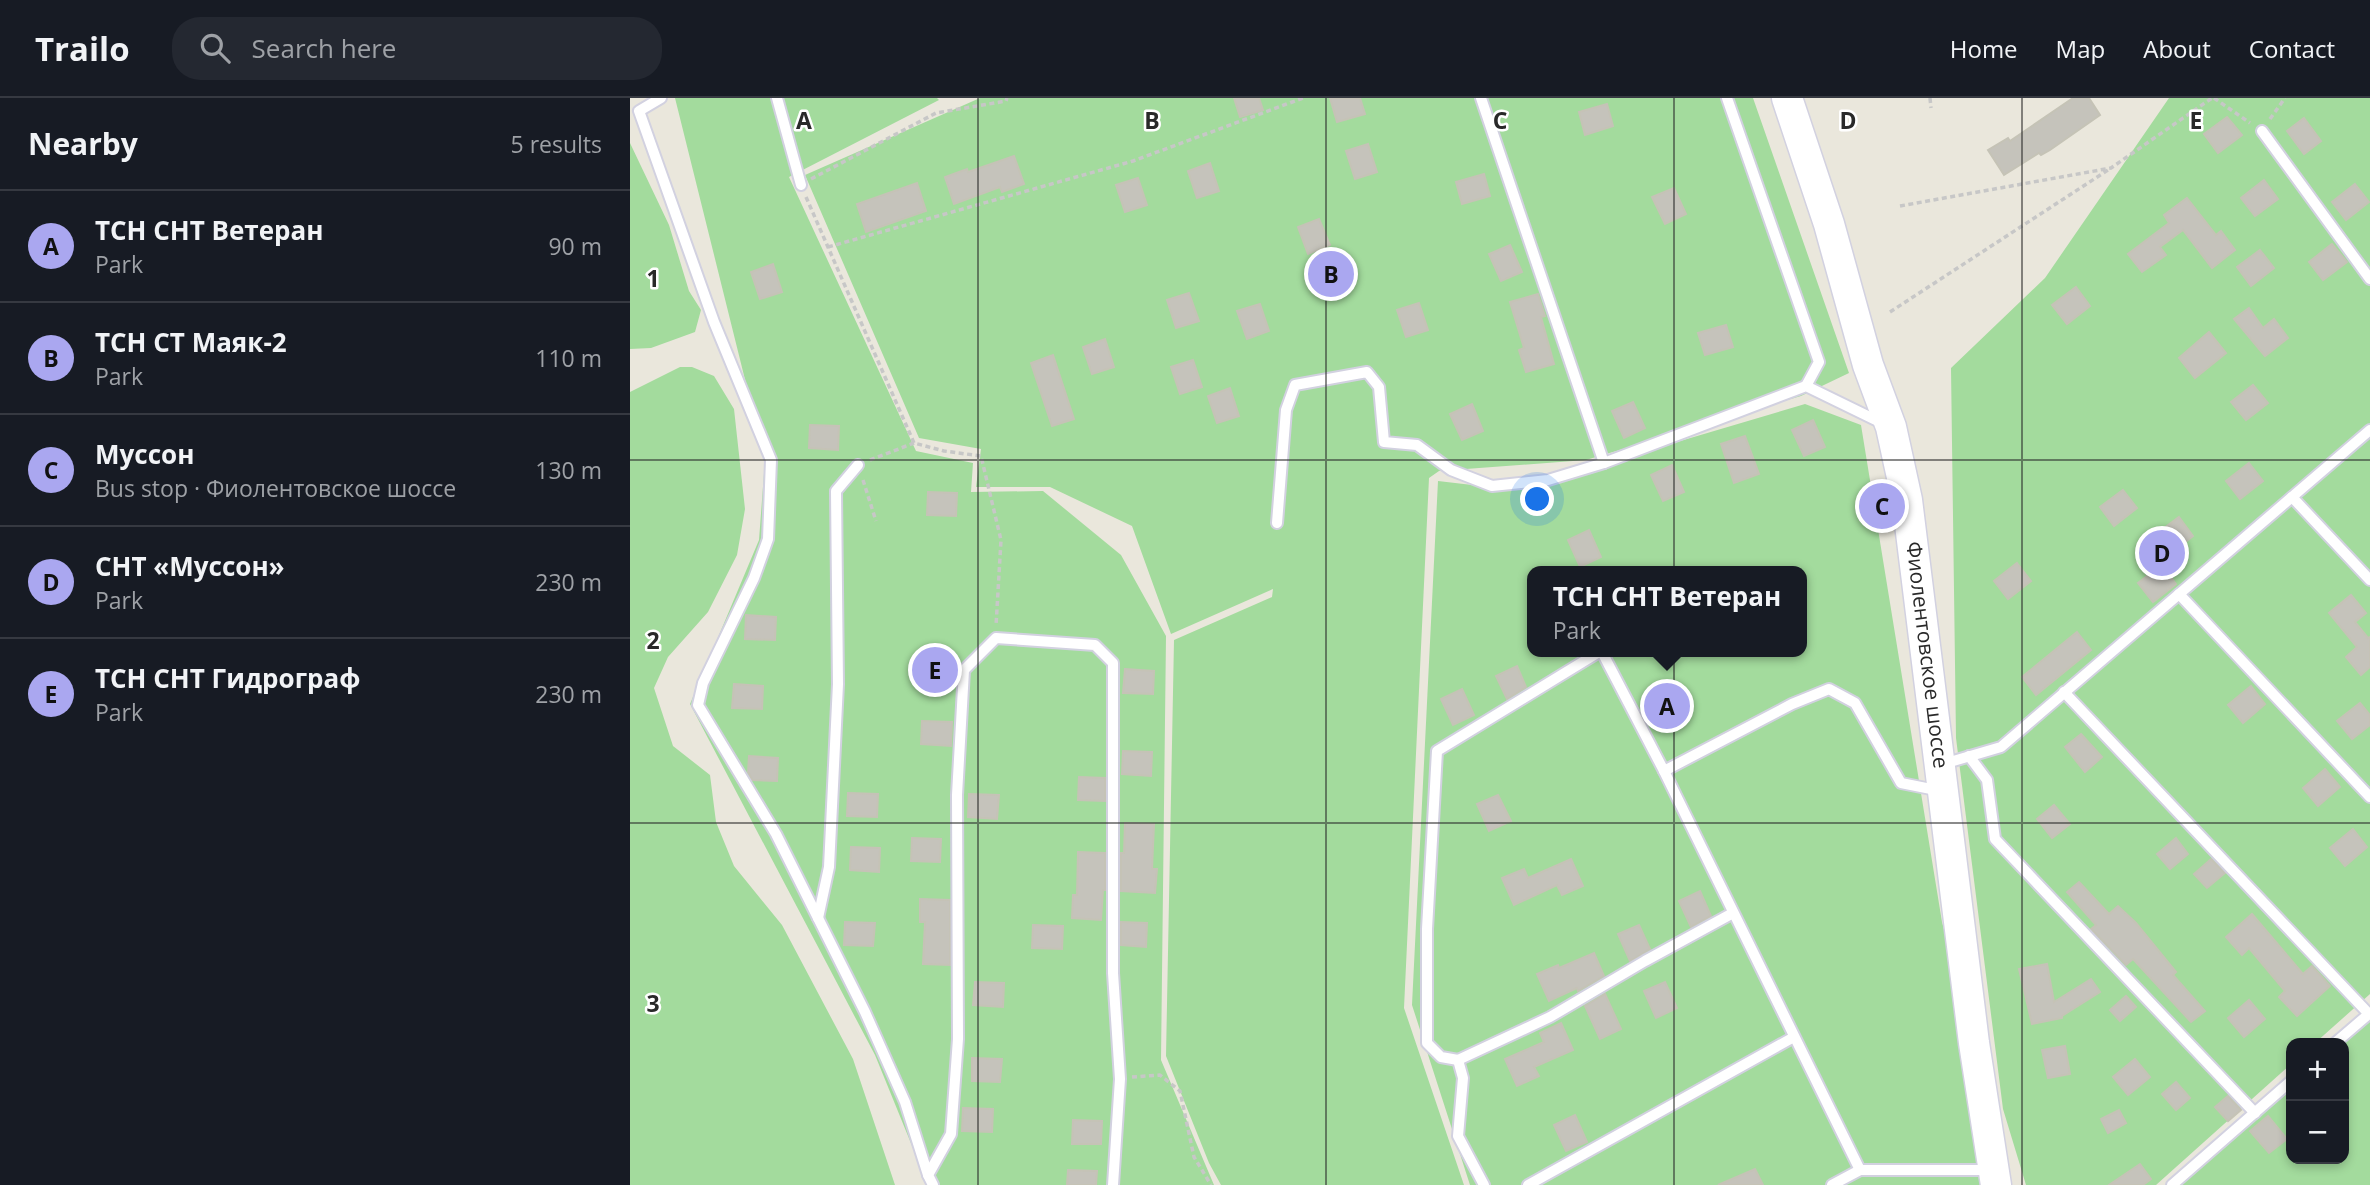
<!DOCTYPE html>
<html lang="en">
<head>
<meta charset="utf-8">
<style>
	:root { --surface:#171b24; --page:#242831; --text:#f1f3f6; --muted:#9ea1a6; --line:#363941; --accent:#aaa7f0 }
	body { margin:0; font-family:"Open Sans",sans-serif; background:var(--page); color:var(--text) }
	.controls { position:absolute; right:21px; bottom:21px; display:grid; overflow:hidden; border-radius:14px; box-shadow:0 4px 10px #0003 }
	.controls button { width:63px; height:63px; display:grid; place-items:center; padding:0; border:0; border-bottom:2px solid var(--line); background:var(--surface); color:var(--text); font:35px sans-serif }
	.you { position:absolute; left:908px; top:402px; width:24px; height:24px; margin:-18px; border:5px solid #fff; border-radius:50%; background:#1a73e8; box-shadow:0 0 0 10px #1a73e833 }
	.badge { display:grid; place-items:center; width:46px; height:46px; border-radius:50%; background:var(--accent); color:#111; font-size:23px; font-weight:700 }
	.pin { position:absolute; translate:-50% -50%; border:4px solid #fff; box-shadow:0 2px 7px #0006 }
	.popup { position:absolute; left:897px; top:468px; width:280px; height:91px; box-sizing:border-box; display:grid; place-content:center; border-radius:14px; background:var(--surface); filter:drop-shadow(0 2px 5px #0005); font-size:23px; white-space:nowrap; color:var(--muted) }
	.popup b { font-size:26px; color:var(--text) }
	.popup::after { content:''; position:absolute; left:50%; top:100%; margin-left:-14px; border:14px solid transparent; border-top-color:var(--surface) }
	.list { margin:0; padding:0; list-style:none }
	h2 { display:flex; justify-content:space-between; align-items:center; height:91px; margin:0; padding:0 28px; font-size:30px }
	h2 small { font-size:23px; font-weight:400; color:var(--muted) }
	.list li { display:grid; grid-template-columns:46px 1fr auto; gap:21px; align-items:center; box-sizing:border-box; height:112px; padding:0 28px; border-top:2px solid var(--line) }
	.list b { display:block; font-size:26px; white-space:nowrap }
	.list p { margin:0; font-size:23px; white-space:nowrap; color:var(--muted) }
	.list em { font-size:23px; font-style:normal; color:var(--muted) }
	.icon { flex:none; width:38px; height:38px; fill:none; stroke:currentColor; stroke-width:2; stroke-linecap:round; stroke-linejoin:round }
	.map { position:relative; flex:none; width:1740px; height:1087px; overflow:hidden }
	header { display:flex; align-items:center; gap:42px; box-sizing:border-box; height:98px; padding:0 35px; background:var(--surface); border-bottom:2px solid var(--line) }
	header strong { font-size:33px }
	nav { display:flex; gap:38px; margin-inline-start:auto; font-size:24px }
	.search { width:490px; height:63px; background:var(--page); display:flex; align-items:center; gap:18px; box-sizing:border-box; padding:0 24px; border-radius:28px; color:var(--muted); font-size:26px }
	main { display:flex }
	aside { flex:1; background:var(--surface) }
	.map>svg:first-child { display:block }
	.green { fill:#a3db9d; fill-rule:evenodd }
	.building { fill:#c5c3bb; stroke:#c5c3b6; stroke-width:2 }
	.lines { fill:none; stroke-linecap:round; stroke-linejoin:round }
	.service-casing { stroke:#d2d1e0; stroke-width:14 }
	.secondary-casing { stroke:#d2d1e0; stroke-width:33 }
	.path { stroke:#c7c7c7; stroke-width:3.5; stroke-dasharray:5 3.5; stroke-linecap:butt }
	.service { stroke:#fff; stroke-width:10 }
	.secondary { stroke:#fff; stroke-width:30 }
	.grid { fill:none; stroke:#292929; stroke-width:2; stroke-opacity:0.55 }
	.labels { text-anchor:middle; stroke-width:5; stroke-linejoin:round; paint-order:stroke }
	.street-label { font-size:21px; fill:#292929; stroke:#fff }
	.grid-label { font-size:23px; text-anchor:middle; font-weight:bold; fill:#292929; stroke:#fff; stroke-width:5; stroke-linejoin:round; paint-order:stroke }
</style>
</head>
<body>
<header>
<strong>Trailo</strong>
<div class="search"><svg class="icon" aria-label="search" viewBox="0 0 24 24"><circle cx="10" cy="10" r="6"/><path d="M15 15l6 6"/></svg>Search here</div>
<nav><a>Home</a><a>Map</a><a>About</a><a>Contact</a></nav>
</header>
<main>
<aside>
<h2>Nearby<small>5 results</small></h2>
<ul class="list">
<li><span class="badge">A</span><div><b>ТСН СНТ Ветеран</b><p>Park</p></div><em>90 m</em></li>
<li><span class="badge">B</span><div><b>ТСН СТ Маяк-2</b><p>Park</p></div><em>110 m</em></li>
<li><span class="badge">C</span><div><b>Муссон</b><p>Bus stop · Фиолентовское шоссе</p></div><em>130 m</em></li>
<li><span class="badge">D</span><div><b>СНТ «Муссон»</b><p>Park</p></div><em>230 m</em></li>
<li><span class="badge">E</span><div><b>ТСН СНТ Гидрограф</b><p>Park</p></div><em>230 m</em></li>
</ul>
</aside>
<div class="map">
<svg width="1740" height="1087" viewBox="0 0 1740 1087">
	<rect width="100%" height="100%" fill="#eae7dc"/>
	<g class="green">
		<polygon points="45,0 307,0 309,2 159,79 286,353 343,365 341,394 413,393 491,457 536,538 531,962 584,1087 298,1087 245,957 60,606 129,442 135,362"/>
		<polygon points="350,0 1123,0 1219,275 1171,298 956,362 809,373 799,380 774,910 834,1087 591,1087 579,1065 536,958 544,542 642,499 643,491 541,536 502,428 420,389 346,389 351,351 289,340 175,77"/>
		<polygon points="1539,0 1740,0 1740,896 1685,945 1661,945 1661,966 1526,1087 1396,1087 1373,1011 1326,640 1321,270 1415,180"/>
		<polygon points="0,45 39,127 59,193 71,212 65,234 21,250 0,251"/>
		<polygon points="50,269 62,269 84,278 104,311 115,411 107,457 78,514 38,559 24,590 43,648 80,677 86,724 104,768 152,827 223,961 265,1087 0,1087 0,294"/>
		<path d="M1175,306l56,21 81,497 70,263h-542l-58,-180 26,-524 77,9zM902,473h270v81h-270z"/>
		<polygon points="1740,921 1740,1087 1545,1087 1661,988 1661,1061 1714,1061 1714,945 1711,945"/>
	</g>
	<g class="building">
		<polygon points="604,0 629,0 633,12 610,19"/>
		<polygon points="700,0 730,0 735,16 707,24"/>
		<polygon points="1443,0 1459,0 1470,17 1420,52 1411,57 1409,55 1374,77 1358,52 1378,40 1380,43"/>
		<polygon points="977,6 983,28 955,37 949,14"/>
		<polygon points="1597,19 1612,37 1588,55 1574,36"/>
		<polygon points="1674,20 1691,43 1674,56 1657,33"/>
		<polygon points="738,46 747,74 725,81 716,53"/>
		<polygon points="384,58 394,86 372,94 370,89 324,106 315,79 337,71 338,74"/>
		<polygon points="580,65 589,93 567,100 558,73"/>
		<polygon points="854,76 860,98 832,106 826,84"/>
		<polygon points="508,80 517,107 495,114 486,87"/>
		<polygon points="1634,82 1648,101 1625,118 1611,100"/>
		<polygon points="287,85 296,113 236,134 227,106"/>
		<polygon points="1725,86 1739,104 1716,122 1702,104"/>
		<polygon points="1044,90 1056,116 1035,126 1022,99"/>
		<polygon points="1557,100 1586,137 1591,133 1605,152 1582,170 1553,132 1530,149 1536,157 1512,174 1498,156 1539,125 1534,117"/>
		<polygon points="689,121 700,147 678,156 668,129"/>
		<polygon points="1702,146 1717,164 1693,182 1679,164"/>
		<polygon points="880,147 892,174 871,183 859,156"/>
		<polygon points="1630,152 1644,170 1621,188 1607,169"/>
		<polygon points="143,166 152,194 130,201 121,174"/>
		<polygon points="1446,189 1460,208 1437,226 1422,207"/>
		<polygon points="559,195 569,223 546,230 537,202"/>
		<polygon points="908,196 915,218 911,219 924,266 896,274 889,252 894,250 880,204"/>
		<polygon points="789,205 798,232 776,239 767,212"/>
		<polygon points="630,206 639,233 617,241 607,213"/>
		<polygon points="1619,210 1633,230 1644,221 1658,240 1635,258 1604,221"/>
		<polygon points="1096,227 1103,249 1075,257 1068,235"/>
		<polygon points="1579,234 1596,255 1565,280 1549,260"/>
		<polygon points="475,241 484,269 462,276 453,249"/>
		<polygon points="423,257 444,321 422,328 401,265"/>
		<polygon points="563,262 572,289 550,296 541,269"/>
		<polygon points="1623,287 1638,305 1616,322 1601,304"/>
		<polygon points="600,290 609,318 587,325 578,298"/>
		<polygon points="1003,304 1015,330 994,340 982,313"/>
		<polygon points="842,306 853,333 832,342 820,316"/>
		<polygon points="1183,322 1195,349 1174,358 1162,332"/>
		<polygon points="180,327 209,328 208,352 179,350"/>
		<polygon points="1115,338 1129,376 1104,385 1091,346"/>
		<polygon points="1619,365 1633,383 1610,401 1596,383"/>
		<polygon points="1042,367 1054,394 1033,403 1021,377"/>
		<polygon points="1493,392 1507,410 1484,428 1470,409"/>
		<polygon points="298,394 327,395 326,418 297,417"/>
		<polygon points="1549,419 1563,438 1540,456 1525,437"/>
		<polygon points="959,432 971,459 950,469 938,442"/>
		<polygon points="1387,465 1401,483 1378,501 1364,483"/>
		<polygon points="1532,467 1546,486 1523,504 1508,485"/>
		<polygon points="1721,497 1736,515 1725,524 1738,540 1740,539 1740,569 1731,577 1716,559 1727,549 1699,515"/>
		<polygon points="116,517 146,519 145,542 115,541"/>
		<polygon points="1447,534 1461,552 1406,597 1392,579"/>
		<polygon points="887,568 896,589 877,601 866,578"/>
		<polygon points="495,571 524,573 523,596 493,595"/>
		<polygon points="104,586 133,588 132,611 102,610"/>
		<polygon points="1621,588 1635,606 1613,625 1598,607"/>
		<polygon points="832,591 844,617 823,627 811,601"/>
		<polygon points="1730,605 1740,617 1740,627 1722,641 1707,623"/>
		<polygon points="292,623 322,624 321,648 291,646"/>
		<polygon points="1451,636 1472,659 1455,674 1435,649"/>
		<polygon points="493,653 522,654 521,678 492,676"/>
		<polygon points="119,658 148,660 147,683 122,682 118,674"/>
		<polygon points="1695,671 1710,689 1688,708 1673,690"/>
		<polygon points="449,679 475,680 475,703 448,702"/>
		<polygon points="218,695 248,696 247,719 217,718"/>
		<polygon points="339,696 369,697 367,721 338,719"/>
		<polygon points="868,697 881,723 859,733 847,706"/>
		<polygon points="1424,707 1440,726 1422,740 1407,721"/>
		<polygon points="495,725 524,726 522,771 527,771 525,795 491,793 491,755 494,755"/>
		<polygon points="1723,731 1737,749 1715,768 1700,750"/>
		<polygon points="282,740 311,741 310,764 281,763"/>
		<polygon points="1546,740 1558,756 1540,771 1527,756"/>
		<polygon points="221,749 250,750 249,774 220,772"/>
		<polygon points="448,754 475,755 475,792 473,792 471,822 442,820 443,797 447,797"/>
		<polygon points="941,761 953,788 932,797 927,787 884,807 872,780 894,771 898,780"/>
		<polygon points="1581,761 1595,775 1577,790 1564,776"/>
		<polygon points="1449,784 1479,816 1488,808 1506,825 1546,874 1543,877 1575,913 1561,924 1503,861 1496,867 1461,831 1466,827 1437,794"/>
		<polygon points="1070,793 1081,818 1061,829 1049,803"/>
		<polygon points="290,801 320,802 320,867 293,866 295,824 290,824"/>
		<polygon points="1622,816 1673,876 1682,868 1700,888 1667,918 1649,899 1655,893 1619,850 1612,857 1596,839"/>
		<polygon points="215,824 245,825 243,848 214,847"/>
		<polygon points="491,824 517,825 516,849 491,847"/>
		<polygon points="403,827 433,828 432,851 402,850"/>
		<polygon points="1009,827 1020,851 1000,863 988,836"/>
		<polygon points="964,855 974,878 948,893 947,890 919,903 907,876 928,867 929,870"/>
		<polygon points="1417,866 1424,904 1461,881 1470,894 1432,918 1432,920 1402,926 1389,871"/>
		<polygon points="345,884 374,885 373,909 343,907"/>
		<polygon points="1035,884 1047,910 1026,920 1014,893"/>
		<polygon points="975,896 991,931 970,941 955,908"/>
		<polygon points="1496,898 1506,909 1490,923 1480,912"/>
		<polygon points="1619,902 1635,921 1614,939 1598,920"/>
		<polygon points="931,925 943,952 904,969 909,978 887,988 875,961 914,944 910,935"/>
		<polygon points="1435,948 1440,976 1418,980 1412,952"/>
		<polygon points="342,960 372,961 370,984 342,983"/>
		<polygon points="1505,961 1520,979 1498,997 1483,979"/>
		<polygon points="1546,984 1560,1000 1546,1012 1532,996"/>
		<polygon points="1598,998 1611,1012 1598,1023 1585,1009"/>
		<polygon points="333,1010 363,1011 362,1034 332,1033"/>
		<polygon points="1489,1012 1496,1025 1478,1035 1471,1021"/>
		<polygon points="945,1017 957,1044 936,1053 924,1027"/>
		<polygon points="1638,1018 1657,1041 1639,1055 1620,1033"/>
		<polygon points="443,1022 472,1023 471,1046 442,1046"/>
		<polygon points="1510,1066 1521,1081 1513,1087 1479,1087"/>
		<polygon points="1125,1071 1133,1087 1088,1087"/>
		<polygon points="438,1072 467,1073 466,1087 437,1087"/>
	</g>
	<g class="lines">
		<g class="service-casing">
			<g id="service">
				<polyline points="31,0 9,13 84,224 141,362 138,441 124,480 73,585 68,607 146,736 235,914 275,1004 298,1077"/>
				<polyline points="147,0 171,87"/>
				<polyline points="851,0 974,365"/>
				<polyline points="1097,0 1189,264 1176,288"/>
				<polyline points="1632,33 1740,181"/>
				<polyline points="1662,399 1740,482"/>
				<polyline points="647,425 656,312 665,287 737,274 749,289 754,344 787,347 821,372 862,388 918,382 974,365 1176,288 1254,326"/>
				<polyline points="1549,496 1740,699"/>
				<polyline points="972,554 1034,673 1230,1072"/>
				<polyline points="1434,594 1739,916"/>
				<polyline points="1339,658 1357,682 1365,741 1625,1015"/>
				<polyline points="1313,666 1371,649 1740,332"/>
				<polyline points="1034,673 1162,606 1199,591 1225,605 1271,685 1311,693"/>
				<polyline points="188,820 199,769 208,586 206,393 228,367"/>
				<polyline points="1705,945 1740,915"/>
				<polyline points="828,962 920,919 1015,863 1103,815"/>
				<polyline points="303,1087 298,1077 321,1036 328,941 327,697 334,572 366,540 465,547 483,565 483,875 490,981 483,1087"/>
				<polyline points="854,1087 828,1038 833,980 828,962 811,959 797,945 797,831 807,653 969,554"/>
				<polyline points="898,1087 1164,939"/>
				<polyline points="1202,1087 1230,1072 1362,1072"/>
				<polyline points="1542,1087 1661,983"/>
			</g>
		</g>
		<g class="secondary-casing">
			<polyline id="secondary" points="1157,0 1199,126 1238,267 1261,329 1277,402 1344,945 1366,1087"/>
		</g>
		<g class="path">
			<polyline points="1300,0 1301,10"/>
			<polyline points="1584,0 1620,25"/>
			<polyline points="1640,21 1655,0"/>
			<polyline points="181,81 306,15 376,3 377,0"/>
			<polyline points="176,99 284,345 314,353 351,358 371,442 366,528"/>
			<polyline points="1270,108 1481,70 1582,0"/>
			<polyline points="198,149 503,63 673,0"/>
			<polyline points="1260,214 1478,72"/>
			<polyline points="240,362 284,345"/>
			<polyline points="233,382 246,423"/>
			<polyline points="502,979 530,977 550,993 564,1059 581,1087"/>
		</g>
		<use href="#service" class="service"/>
		<use href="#secondary" class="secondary"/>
	</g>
	<path class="grid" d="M348,0v1087M696,0v1087M1044,0v1087M1392,0v1087M0,362h1740M0,725h1740"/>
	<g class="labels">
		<g class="street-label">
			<text transform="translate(1297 557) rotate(83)" y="7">Фиолентовское шоссе</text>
		</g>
	</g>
	<g class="grid-label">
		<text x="174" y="31">A</text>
		<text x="522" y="31">B</text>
		<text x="870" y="31">C</text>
		<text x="1218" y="31">D</text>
		<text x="1566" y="31">E</text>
		<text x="23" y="189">1</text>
		<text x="23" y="551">2</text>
		<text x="23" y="914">3</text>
	</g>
</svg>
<div class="controls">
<button>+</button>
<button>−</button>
</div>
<div class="you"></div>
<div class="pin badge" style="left:1037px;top:608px">A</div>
<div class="popup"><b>ТСН СНТ Ветеран</b>Park</div>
<div class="pin badge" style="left:701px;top:176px">B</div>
<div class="pin badge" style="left:1252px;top:408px">C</div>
<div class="pin badge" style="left:1532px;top:455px">D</div>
<div class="pin badge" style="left:305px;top:572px">E</div>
</div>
</main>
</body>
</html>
